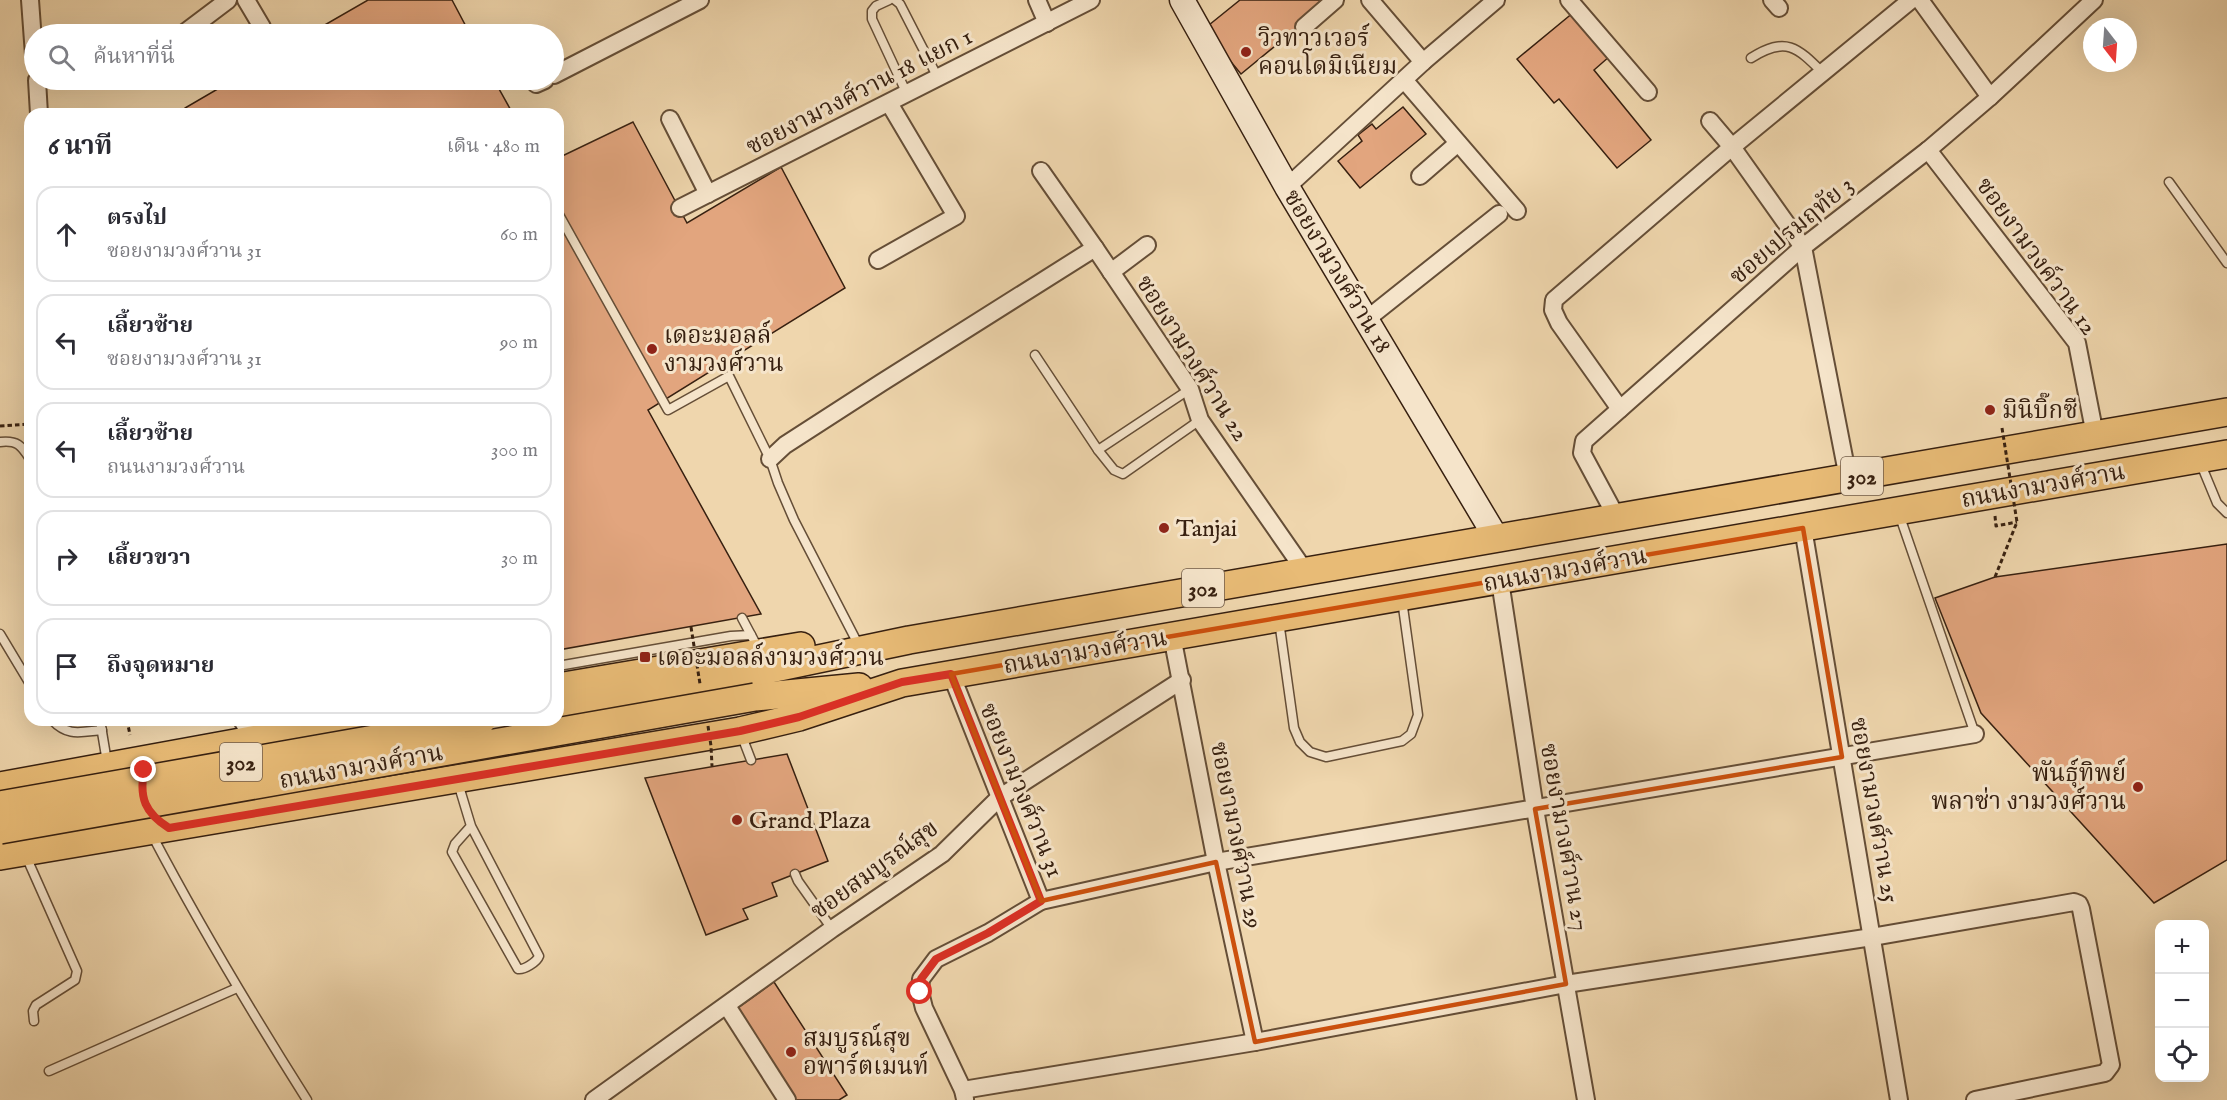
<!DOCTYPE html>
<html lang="th">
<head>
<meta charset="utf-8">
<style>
	:root { --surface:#fff; --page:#f7f7f7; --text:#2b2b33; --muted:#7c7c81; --line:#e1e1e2 }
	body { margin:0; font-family:"IM FELL English","Noto Serif Thai",serif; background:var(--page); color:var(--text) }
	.controls { position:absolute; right:18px; bottom:18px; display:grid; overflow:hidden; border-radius:12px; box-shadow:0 6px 24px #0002 }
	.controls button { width:54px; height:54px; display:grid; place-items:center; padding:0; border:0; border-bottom:2px solid var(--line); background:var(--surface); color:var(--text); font:30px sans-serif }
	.compass { position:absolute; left:2083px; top:18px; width:54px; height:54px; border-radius:50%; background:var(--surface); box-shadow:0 6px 24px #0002; rotate:163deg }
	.stop { position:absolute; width:18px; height:18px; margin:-14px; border:4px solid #d93025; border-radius:50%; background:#fff }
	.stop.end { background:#d93025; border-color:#fff; box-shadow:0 2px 6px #0008 }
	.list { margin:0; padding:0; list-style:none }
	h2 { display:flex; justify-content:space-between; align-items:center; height:78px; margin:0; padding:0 24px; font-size:26px }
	h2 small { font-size:20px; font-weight:400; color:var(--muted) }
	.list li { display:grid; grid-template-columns:39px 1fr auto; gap:18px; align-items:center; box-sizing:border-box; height:96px; margin:0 12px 12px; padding:0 12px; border:2px solid var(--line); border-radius:18px }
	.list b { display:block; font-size:22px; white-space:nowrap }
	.list p { margin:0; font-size:20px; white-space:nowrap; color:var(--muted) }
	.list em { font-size:20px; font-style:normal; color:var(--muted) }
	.icon { flex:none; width:33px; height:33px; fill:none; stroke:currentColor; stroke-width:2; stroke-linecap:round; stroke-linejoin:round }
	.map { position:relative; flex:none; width:2227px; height:1100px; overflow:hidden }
	.search { position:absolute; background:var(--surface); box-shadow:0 6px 24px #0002; left:24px; top:24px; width:540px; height:66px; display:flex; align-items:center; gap:15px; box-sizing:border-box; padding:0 21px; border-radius:33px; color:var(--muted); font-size:22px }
	.panel { position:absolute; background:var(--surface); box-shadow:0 6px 24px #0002; left:24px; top:108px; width:540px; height:618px; border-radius:18px }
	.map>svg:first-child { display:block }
	.building { fill:#e2a57e; stroke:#372010; stroke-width:1.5 }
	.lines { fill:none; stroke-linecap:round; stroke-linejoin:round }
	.lane-casing { stroke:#654e37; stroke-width:11 }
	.street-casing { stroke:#654e37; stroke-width:20 }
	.secondary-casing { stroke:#372010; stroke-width:27 }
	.primary-casing { stroke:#372010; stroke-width:30 }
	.path { stroke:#372010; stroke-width:3; stroke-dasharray:4.5 3; stroke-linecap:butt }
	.lane { stroke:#f5e4ca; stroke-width:8 }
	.street { stroke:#f5e4ca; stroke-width:16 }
	.secondary { stroke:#f5e4ca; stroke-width:24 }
	.primary { stroke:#e8bb76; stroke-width:27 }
	.primary-bridge-casing { stroke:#372010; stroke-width:30; stroke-linecap:butt }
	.path-bridge { stroke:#372010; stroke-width:3; stroke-dasharray:4.5 3; stroke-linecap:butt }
	.primary-bridge { stroke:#e8bb76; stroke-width:27 }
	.route { stroke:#d93025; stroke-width:8 }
	.marked { fill:none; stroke:#cd500d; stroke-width:4.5; stroke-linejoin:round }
	.poi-dot { fill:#8f2418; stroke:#f5e4ca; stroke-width:2 }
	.labels { text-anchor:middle; stroke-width:6; stroke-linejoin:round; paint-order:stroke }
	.shield { fill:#f5e4ca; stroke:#705b48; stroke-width:1.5 }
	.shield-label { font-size:22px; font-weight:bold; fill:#372010 }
	.poi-label { font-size:24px; fill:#372010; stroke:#f5e4ca; text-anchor:start }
	.street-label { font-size:24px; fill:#372010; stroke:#f5e4ca }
</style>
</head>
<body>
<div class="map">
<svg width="2227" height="1100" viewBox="0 0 2227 1100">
	<rect width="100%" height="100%" fill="#efd6ad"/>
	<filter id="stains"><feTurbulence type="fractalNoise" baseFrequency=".00333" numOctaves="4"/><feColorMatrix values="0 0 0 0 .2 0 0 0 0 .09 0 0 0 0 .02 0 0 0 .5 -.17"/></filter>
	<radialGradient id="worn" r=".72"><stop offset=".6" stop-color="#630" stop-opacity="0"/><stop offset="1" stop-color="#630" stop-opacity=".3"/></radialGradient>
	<g class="building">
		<polygon points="368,0 452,0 470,34 309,34"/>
		<polygon points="1240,0 1331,0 1241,74 1204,29"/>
		<polygon points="1574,12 1610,56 1594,70 1651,140 1617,168 1559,99 1554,103 1517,59"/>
		<polygon points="233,80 494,80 513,114 184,114 185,108"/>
		<polygon points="1403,107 1426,134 1360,188 1338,161 1362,141 1358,135 1372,124 1376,129"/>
		<polygon points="633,122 687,223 781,167 845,288 648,410 761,614 558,650 558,158"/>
		<polygon points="2227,544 2227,860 2154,903 1981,713 1935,598 1995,577"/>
		<polygon points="787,754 828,861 772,883 777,896 743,909 748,919 706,935 645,778"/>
		<polygon points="774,982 847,1095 839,1100 793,1100 735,1010"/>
	</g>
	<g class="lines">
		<g class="lane-casing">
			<g id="lane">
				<polyline points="889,0 876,6 872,11 872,19 907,94"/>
				<polyline points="895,0 900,4 938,78"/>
				<path d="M1751,58c35,-22 46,-11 72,15"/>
				<polyline points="2169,182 2227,263"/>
				<polyline points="558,213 668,410 729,376 770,459 778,483 794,520 857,642"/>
				<polyline points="1035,355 1098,450"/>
				<polyline points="1190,389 1098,450 1114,470 1123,474 1200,420"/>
				<path d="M0,442c17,-2 21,3 30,17"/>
				<polyline points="2200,462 2217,503 2227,513"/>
				<polyline points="1899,514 1975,734"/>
				<polyline points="742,618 759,650"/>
				<polyline points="1279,621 1294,728 1300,742 1310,752 1326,757 1402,741 1411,734 1418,715 1402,600"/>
				<polyline points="0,634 30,684"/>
				<polyline points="558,666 731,636 751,635"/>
				<path d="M52,720c16,17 28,12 50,10"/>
				<polyline points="100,720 107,762"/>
				<polyline points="741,734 751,760"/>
				<path d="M458,783l13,43 68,130c-2,6 -15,14 -21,13l-66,-117 3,-8 16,-18"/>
				<path d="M152,835c48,91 100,178 155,265"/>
				<polyline points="25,854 77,971 75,980 36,1005 33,1011 34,1021"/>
				<polyline points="795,874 798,881 832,929"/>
				<polyline points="49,1071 237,988"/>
			</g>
		</g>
		<g class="street-casing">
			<g id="street">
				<polyline points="30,0 34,55"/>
				<polyline points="246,0 262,27"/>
				<polyline points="1037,0 1047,23"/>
				<polyline points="1370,0 1423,62"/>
				<polyline points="1569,0 1648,92"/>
				<polyline points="1772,0 1779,8"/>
				<polyline points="1920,0 1990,97"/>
				<polyline points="1304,27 1335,0"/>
				<polyline points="183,34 228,0"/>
				<polyline points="554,75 700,0"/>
				<polyline points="37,80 39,114"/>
				<polyline points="1405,81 1517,211"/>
				<polyline points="536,84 545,80"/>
				<polyline points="670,119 708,194"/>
				<polyline points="1710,121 1732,147 1803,247 1848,478"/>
				<polyline points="1928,150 2077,343 2095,435"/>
				<polyline points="1041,171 1095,248 1190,389 1200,420 1305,571"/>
				<polyline points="1420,176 1458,143"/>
				<polyline points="1287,187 1423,62 1496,0"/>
				<polyline points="680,208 1091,0"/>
				<polyline points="878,260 956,216 889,103"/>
				<polyline points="1111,272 1147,245"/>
				<polyline points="1367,319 1499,214"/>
				<polyline points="1620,409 1559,323 1553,310 1554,300 1732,147 1911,0"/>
				<polyline points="770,459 785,445 881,383 1095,248"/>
				<polyline points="1617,518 1582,453 1584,441 1803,247 1928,150 1990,97 2094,0"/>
				<polyline points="1803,528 1899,1100"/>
				<polyline points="1500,581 1535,809 1586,1100"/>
				<polyline points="1172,636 1216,862 1255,1042"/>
				<polyline points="951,674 1041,901"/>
				<polyline points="242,720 253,739"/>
				<polyline points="727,1006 787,1100"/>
				<polyline points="963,1090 1255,1042 1566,984 1872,937 2074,902 2079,904 2081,909 2111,1065 2105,1073 1975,1100"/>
				<polyline points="965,1099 963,1090 924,1008 920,992 921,979 936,959 988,933 1041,901 1216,862 1975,734"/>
				<polyline points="594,1100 832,929 942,854 999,798 1182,680"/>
			</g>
		</g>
		<g class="secondary-casing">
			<polyline id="secondary" points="1182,0 1287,187 1497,539"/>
		</g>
		<g class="primary-casing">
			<g id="primary">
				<polyline points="558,687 801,646"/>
				<polyline points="755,697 859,687"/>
				<polyline points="558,707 751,673 909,640 2227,412"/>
				<polyline points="0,786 361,720"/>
				<polyline points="0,856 740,731 799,717 902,683 2227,454"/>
			</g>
		</g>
		<g class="path">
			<polyline points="0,426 30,424"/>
			<polyline points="1995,516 1996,526 2017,522"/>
			<polyline points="1995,577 2017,522"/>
			<polyline points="127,720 130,735"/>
		</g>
		<use href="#lane" class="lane"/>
		<use href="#street" class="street"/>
		<use href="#secondary" class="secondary"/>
		<use href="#primary" class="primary"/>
		<g class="primary-bridge-casing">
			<g id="primary-bridge">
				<polyline points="0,805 482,720"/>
				<polyline points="0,830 755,697"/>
			</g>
		</g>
		<g class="path-bridge">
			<polyline points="2002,428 2017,522"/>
			<polyline points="691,627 700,684"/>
			<polyline points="708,726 711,746 712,766"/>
		</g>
		<use href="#primary-bridge" class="primary-bridge"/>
	</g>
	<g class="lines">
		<path class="route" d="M144,770c-5,28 1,43 25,58l571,-97 59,-14 103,-35 49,-8 90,227 -53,32 -52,26 -15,20 -1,13"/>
	</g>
	<path class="marked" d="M1803,528l39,229 -307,52 31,175 -311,58 -39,-180 -175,39 -90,-227z"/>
	<g class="poi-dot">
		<circle cx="1246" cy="52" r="6"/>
		<circle cx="652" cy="349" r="6"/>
		<circle cx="1990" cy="410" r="6"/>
		<circle cx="1164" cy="528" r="6"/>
		<rect x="639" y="651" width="12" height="12" rx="3"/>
		<circle cx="2138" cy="787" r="6"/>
		<circle cx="737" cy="820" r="6"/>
		<circle cx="791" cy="1052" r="6"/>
	</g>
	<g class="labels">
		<g class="shield">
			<rect x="1841" y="457" width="42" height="38" rx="4.5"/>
			<rect x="1182" y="569" width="42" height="38" rx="4.5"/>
			<rect x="220" y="743" width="42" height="38" rx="4.5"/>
		</g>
		<g class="shield-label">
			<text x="1862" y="484">302</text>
			<text x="1203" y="596">302</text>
			<text x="241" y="770">302</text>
		</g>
		<g class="poi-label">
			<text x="1258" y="46">วิวทาวเวอร์<tspan x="1258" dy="28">คอนโดมิเนียม</tspan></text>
			<text x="664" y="343">เดอะมอลล์<tspan x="664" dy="28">งามวงศ์วาน</tspan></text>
			<text x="2002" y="418">มินิบิ๊กซี</text>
			<text x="1176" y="536">Tanjai</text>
			<text x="657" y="665">เดอะมอลล์งามวงศ์วาน</text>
			<text x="2126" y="781" text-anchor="end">พันธุ์ทิพย์<tspan x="2126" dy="28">พลาซ่า งามวงศ์วาน</tspan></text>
			<text x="749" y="828">Grand Plaza</text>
			<text x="803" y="1046">สมบูรณ์สุข<tspan x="803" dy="28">อพาร์ตเมนท์</tspan></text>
		</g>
		<g class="street-label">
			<text transform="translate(859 91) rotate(-27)" y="8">ซอยงามวงศ์วาน 18 แยก 1</text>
			<text transform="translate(1791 230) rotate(-40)" y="8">ซอยเปรมฤทัย 3</text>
			<text transform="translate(2037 256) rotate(54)" y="8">ซอยงามวงค์วาน 12</text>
			<text transform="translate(1338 271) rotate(59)" y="8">ซอยงามวงศ์วาน 18</text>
			<text transform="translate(1193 358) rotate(58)" y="8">ซอยงามวงศ์วาน 22</text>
			<text transform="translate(2043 485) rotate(-10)" y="8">ถนนงามวงศ์วาน</text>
			<text transform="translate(1565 569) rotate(-10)" y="8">ถนนงามวงศ์วาน</text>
			<text transform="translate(1085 651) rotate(-10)" y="8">ถนนงามวงศ์วาน</text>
			<text transform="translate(361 766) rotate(-10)" y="8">ถนนงามวงศ์วาน</text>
			<text transform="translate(1022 790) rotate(68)" y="8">ซอยงามวงศ์วาน 31</text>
			<text transform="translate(1875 810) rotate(80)" y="8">ซอยงามวงศ์วาน 25</text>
			<text transform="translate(1237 835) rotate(79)" y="8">ซอยงามวงศ์วาน 29</text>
			<text transform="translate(1565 837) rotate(80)" y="8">ซอยงามวงศ์วาน 27</text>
			<text transform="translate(874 869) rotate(-36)" y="8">ซอยสมบูรณ์สุข</text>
		</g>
	</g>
	<rect width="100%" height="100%" filter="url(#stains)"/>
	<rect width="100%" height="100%" fill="url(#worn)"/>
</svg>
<div class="controls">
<button>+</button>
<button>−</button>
<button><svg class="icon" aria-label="locate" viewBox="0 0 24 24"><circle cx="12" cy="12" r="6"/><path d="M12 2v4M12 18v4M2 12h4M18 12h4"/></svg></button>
</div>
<svg class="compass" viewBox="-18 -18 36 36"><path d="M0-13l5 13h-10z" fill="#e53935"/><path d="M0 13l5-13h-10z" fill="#7c7c81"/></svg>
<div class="stop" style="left:920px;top:992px"></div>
<div class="stop end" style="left:144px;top:770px"></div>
<div class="search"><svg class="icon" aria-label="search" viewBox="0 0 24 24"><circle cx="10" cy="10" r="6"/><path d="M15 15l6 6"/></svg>ค้นหาที่นี่</div>
<section class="panel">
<h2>6 นาที<small>เดิน · 480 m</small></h2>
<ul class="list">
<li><svg class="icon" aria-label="ahead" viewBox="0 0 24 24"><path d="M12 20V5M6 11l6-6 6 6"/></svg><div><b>ตรงไป</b><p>ซอยงามวงศ์วาน 31</p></div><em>60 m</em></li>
<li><svg class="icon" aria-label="left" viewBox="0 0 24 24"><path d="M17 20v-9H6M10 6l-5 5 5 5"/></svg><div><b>เลี้ยวซ้าย</b><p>ซอยงามวงศ์วาน 31</p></div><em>90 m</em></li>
<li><svg class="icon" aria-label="left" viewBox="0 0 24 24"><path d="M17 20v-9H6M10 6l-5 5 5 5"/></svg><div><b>เลี้ยวซ้าย</b><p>ถนนงามวงศ์วาน</p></div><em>300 m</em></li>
<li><svg class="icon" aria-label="right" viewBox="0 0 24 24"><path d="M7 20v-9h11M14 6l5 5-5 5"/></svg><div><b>เลี้ยวขวา</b></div><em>30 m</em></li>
<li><svg class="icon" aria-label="arrive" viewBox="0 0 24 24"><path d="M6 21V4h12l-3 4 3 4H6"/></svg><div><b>ถึงจุดหมาย</b></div></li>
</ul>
</section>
</div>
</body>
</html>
